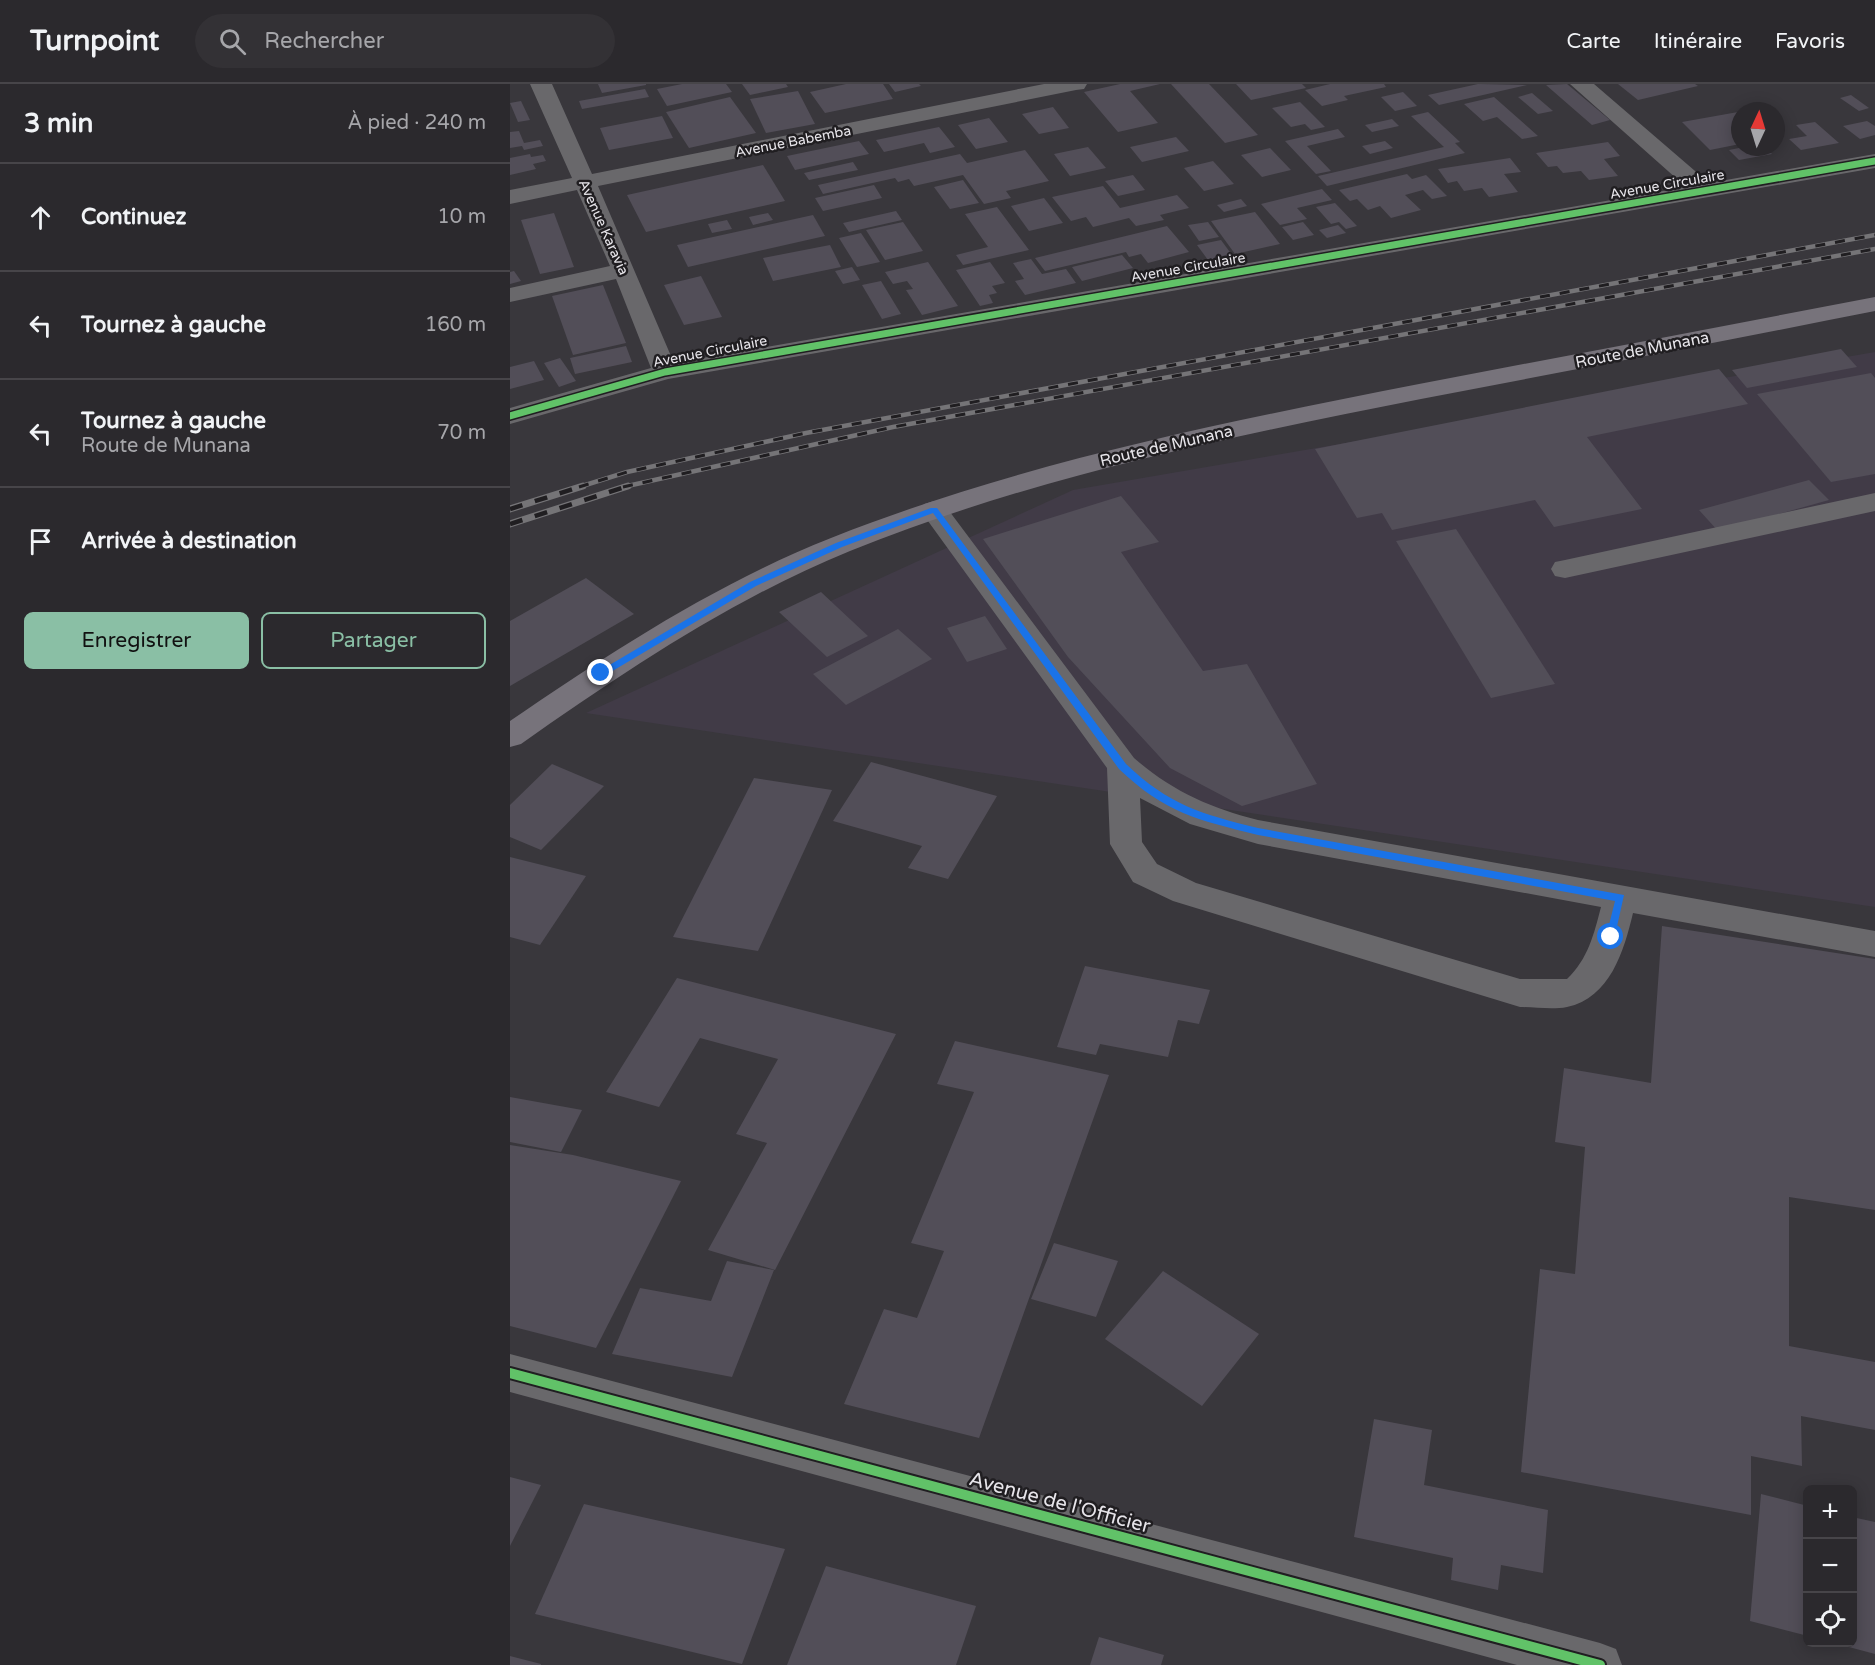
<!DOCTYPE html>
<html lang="fr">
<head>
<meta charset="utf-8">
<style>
	:root { --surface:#2b292d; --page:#333135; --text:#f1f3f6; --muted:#a6a6aa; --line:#474549; --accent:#8abfa5 }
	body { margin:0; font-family:"Varela Round",sans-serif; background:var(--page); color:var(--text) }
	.controls { position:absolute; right:18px; bottom:18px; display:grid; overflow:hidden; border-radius:9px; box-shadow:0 3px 15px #0003 }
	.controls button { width:54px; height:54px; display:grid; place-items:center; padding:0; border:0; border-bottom:2px solid var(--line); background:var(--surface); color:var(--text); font:30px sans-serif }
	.compass { position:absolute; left:1221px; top:18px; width:54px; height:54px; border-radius:50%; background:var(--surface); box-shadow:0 3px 15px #0003; rotate:4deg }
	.stop { position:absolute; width:18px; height:18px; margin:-14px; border:4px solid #1a73e8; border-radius:50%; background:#fff }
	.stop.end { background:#1a73e8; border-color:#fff; box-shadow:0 2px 6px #0008 }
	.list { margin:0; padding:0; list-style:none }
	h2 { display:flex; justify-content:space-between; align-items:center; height:78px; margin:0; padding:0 24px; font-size:26px }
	h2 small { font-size:20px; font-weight:400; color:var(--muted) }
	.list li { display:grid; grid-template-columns:39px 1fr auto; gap:18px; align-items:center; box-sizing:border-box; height:108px; padding:0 24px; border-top:2px solid var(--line) }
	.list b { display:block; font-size:22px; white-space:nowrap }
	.list p { margin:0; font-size:20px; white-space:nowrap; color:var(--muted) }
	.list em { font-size:20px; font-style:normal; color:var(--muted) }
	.actions { display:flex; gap:12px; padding:18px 24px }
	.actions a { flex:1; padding:14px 0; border:2px solid var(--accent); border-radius:9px; text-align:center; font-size:21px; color:var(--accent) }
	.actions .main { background:var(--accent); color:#111 }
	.icon { flex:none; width:33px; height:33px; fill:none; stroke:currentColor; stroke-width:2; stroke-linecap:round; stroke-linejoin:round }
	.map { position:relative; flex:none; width:1365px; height:1581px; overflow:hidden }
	header { display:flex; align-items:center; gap:36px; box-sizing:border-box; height:84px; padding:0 30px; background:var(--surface); border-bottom:2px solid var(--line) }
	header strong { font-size:28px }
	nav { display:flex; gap:33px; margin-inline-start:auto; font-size:21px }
	.search { width:420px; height:54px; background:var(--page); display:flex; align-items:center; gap:15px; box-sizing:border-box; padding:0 21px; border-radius:33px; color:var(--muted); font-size:22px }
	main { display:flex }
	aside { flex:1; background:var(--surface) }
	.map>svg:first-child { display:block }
	.built { fill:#413b47 }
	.building { fill:#524e58 }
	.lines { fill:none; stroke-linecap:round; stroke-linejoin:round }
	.minor { fill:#69686b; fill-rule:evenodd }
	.major { fill:#77737b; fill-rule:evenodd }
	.rail-far1-casing { stroke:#757477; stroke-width:4.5 }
	.rail-casing { stroke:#757477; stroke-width:7 }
	.rail-far1 { stroke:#201e21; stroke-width:3; stroke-dasharray:10; stroke-linecap:butt }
	.rail { stroke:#201e21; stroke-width:4.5; stroke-dasharray:13; stroke-linecap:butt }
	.cycleway-far1-casing { stroke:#201e21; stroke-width:10 }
	.cycleway-casing { stroke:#201e21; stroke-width:14 }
	.cycleway-far1 { stroke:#61c268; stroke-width:7 }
	.cycleway { stroke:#61c268; stroke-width:10 }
	.route { fill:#1a73e8 }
	.labels { text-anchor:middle; stroke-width:5; stroke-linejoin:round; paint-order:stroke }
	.far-street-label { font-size:14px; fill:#e7e5ea; stroke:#201e21 }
	.street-label { font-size:16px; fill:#e7e5ea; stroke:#201e21 }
	.near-street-label { font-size:20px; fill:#e7e5ea; stroke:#201e21 }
</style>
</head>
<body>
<header>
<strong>Turnpoint</strong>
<div class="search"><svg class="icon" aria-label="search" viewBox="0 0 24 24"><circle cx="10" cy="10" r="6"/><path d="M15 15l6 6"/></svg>Rechercher</div>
<nav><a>Carte</a><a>Itinéraire</a><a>Favoris</a></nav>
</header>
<main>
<aside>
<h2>3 min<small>À pied · 240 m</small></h2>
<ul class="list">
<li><svg class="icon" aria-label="ahead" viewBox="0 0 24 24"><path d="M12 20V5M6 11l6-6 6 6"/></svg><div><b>Continuez</b></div><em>10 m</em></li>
<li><svg class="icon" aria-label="left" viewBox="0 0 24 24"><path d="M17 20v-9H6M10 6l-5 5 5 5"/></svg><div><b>Tournez à gauche</b></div><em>160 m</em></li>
<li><svg class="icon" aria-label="left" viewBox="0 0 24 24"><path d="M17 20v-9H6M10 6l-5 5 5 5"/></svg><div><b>Tournez à gauche</b><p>Route de Munana</p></div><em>70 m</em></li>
<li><svg class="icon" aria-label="arrive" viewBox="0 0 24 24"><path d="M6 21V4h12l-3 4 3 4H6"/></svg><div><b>Arrivée à destination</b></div></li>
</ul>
<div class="actions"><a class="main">Enregistrer</a><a>Partager</a></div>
</aside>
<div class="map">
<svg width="1365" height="1581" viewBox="0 0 1365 1581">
	<rect width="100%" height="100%" fill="#39373c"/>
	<polygon class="built" points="1365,268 1365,823 76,629 563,406"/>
	<g class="building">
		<polygon points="88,0 136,0 136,1 92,9"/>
		<polygon points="172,0 216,0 222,8 157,22 147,5"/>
		<polygon points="232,0 276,0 278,3 240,11"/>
		<polygon points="336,0 373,0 383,15 315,29 300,8"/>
		<polygon points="379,0 409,0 411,2 385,8"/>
		<polygon points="610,0 650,0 620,7 648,39 608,48 574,8"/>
		<polygon points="661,0 699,0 748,51 715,59"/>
		<polygon points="726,0 792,0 796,4 741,16"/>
		<polygon points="820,0 874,0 876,3 834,12 838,16 812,22 795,6"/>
		<polygon points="968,0 1017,1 929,21 918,11"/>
		<polygon points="1057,0 1100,36 1082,41 1036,1"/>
		<polygon points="1108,0 1185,0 1188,2 1128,16"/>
		<polygon points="135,5 139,13 72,25 69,17"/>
		<polygon points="288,7 305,40 256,49 240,15"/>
		<polygon points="893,8 907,22 885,27 871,13"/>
		<polygon points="1022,9 1043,27 1028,30 1008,13"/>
		<polygon points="1341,11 1359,24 1349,27 1330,14"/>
		<polygon points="220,13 246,49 179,64 156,28"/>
		<polygon points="984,13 1028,52 1012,55 987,33 973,37 954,20"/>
		<polygon points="11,17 20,36 8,38 0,19"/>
		<polygon points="790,18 815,43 801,46 795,40 781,43 762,24"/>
		<polygon points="543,23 559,44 529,50 512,30"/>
		<polygon points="918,28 950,58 945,59 955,69 817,102 808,92 934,63 901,32"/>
		<polygon points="1228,28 1230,30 1230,60 1200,66 1172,38"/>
		<polygon points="152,32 163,54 99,66 90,44"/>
		<polygon points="479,34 498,58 466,65 448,41"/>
		<polygon points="882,35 889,42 862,48 855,41"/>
		<polygon points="1357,37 1365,42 1365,51 1350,55 1333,42"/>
		<polygon points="1305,38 1329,59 1291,66 1279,55 1297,52 1286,41"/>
		<polygon points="429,43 445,63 420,69 414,59 374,68 366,56"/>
		<polygon points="828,45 835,53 797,62 821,87 806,90 775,57"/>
		<polygon points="9,47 14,59 30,56 33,62 14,66 12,62 0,64 0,48"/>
		<polygon points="666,53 679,67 632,78 620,63"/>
		<polygon points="349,57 359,70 285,86 277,72"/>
		<polygon points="875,57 883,64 860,70 852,62"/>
		<polygon points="1098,58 1110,72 1094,75 1108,92 1079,96 1071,87 1053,89 1047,82 1038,83 1026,69"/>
		<polygon points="578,63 596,84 560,92 544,70"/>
		<polygon points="1234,63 1255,63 1262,70 1229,76 1219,66"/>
		<polygon points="760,64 781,86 752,93 731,71"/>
		<polygon points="515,66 539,97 496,107 501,114 474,120 453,91 404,102 399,95 388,98 385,94 313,110 308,101 450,70 457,79"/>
		<polygon points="20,70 21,73 33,71 36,77 23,80 26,85 0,91 0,74"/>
		<polygon points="1000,74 1011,88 994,90 1008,108 979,113 972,104 954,107 947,97 938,99 928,85"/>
		<polygon points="703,77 724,100 694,107 674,84"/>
		<polygon points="343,78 348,86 299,96 294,89"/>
		<polygon points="253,81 275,117 136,148 117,111"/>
		<polygon points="897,90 902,95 916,91 937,112 922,115 913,106 895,111 911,126 881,134 870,122 858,126 847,115 840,117 829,106"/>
		<polygon points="623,91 635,106 608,112 595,97"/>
		<polygon points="453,96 469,119 440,125 424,103"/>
		<polygon points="364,101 372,114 313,127 305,114"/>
		<polygon points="593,102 610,124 667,111 679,124 650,131 654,136 626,142 619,134 583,143 576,133 561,137 542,113"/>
		<polygon points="812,105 822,116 787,124 797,135 770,141 751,120"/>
		<polygon points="534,114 553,139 519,147 501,122"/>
		<polygon points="731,115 737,122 714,128 707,121"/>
		<polygon points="825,119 847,142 836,145 829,138 821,140 806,123"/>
		<polygon points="487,123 519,166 453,181 446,171 478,163 455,130"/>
		<polygon points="386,127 392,136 339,148 333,139"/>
		<polygon points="745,128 770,160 725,170 701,137"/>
		<polygon points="44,129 64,183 30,190 11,136"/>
		<polygon points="258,129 263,136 243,141 239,133"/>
		<polygon points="303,131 315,152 178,183 167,161"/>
		<polygon points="217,136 222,145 202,149 198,140"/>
		<polygon points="393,138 413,167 375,176 356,146"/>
		<polygon points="698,138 709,153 689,157 678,141"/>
		<polygon points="793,138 804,151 783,156 772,143"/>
		<polygon points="828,141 836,149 817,154 809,146"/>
		<polygon points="657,142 679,168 638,179 631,170 619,173 616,168 535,187 525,174"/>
		<polygon points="351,149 370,178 347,183 329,154"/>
		<polygon points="711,156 722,171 698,176 687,161"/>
		<polygon points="320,161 331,183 263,197 253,174"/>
		<polygon points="612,171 623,184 572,197 562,183"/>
		<polygon points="521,175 532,190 556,185 566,199 515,211 505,197 514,195 503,179"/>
		<polygon points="418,178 448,222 412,231 396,206 403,205 397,197 383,200 375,188"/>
		<polygon points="480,178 495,199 482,202 487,209 479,211 483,219 470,222 446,186"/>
		<polygon points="342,183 350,196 333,200 325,187"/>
		<polygon points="4,187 11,197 0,200 0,188"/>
		<polygon points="191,192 212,233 174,241 154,201"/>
		<polygon points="371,197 391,230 372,235 352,201"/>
		<polygon points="93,201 116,259 63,271 42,212"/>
		<polygon points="116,262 122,278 65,290 60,274"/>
		<polygon points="1331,265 1347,283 1237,304 1222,286"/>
		<polygon points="50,274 66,297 49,303 34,279"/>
		<polygon points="24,277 34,296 0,305 0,283"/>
		<polygon points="1209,285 1238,320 1077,353 1132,425 1044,443 1025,416 882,446 872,429 847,434 805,365"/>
		<polygon points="1361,289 1365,294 1365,390 1321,398 1247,310"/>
		<polygon points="1299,396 1319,416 1208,447 1189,426"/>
		<polygon points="611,412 649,458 611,468 693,587 737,580 807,700 732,722 660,684 558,573 473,455"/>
		<polygon points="946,445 1045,600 981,614 886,457"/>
		<polygon points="76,494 124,530 0,602 0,537"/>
		<polygon points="311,508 358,552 317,573 269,528"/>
		<polygon points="475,532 497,565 457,578 437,544"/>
		<polygon points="388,545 422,575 336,621 303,590"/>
		<polygon points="361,678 487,712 438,795 398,784 412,762 323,737"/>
		<polygon points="42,680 94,702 31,766 0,753 0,721"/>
		<polygon points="244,694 322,706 248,867 163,853"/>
		<polygon points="0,773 76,792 30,861 0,853"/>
		<polygon points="1152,842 1365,875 1365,1126 1279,1113 1279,1262 1365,1278 1365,1346 1291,1332 1292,1382 1241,1372 1241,1431 1011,1388 1030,1185 1065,1190 1075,1063 1045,1058 1054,984 1141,999"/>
		<polygon points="575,882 700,906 689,940 668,936 658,973 590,960 586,971 547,963"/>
		<polygon points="167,894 386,950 265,1186 198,1166 257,1059 226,1050 268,975 190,954 149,1023 96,1008"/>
		<polygon points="445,957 599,991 469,1354 334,1320 374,1225 407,1234 434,1167 401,1159 464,1008 427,1000"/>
		<polygon points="0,1013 72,1026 51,1068 0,1058"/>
		<polygon points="0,1061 63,1071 171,1097 86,1264 0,1242"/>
		<polygon points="544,1159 608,1177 586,1233 521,1215"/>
		<polygon points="217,1177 264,1186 222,1293 102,1270 130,1204 201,1217"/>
		<polygon points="653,1187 749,1250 692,1322 595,1255"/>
		<polygon points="864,1335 922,1346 914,1401 1038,1426 1033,1489 991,1481 988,1506 941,1496 943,1474 844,1453"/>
		<polygon points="0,1393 31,1401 0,1462"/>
		<polygon points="1251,1410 1298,1422 1298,1552 1240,1537"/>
		<polygon points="74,1420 275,1465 232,1580 25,1530"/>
		<polygon points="1342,1433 1365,1438 1365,1570 1324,1559 1342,1558"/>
		<polygon points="316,1482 466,1522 446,1581 277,1581"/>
		<polygon points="589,1553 654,1571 651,1581 580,1581"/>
		<polygon points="0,1572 31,1580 31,1581 0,1581"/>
	</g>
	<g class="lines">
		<g class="minor">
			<polygon points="20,0 42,0 82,90 534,0 577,0 574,5 566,6 88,102 164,279 1176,103 1060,0 1084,0 1199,99 1365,70 1365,84 158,295 0,340 0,324 141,284 106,195 0,218 0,204 100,182 67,106 0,120 0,106 62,94"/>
			<polygon points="1365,409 1365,427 1055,494 1045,492 1041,485 1045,478 1055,476"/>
			<path d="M424,417l10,3 190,254c38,33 76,50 124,62l617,111v26l-242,-44c-9,38 -23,85 -66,94 -15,3 -32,0 -47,0l-347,-106 -40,-19 -23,-38 -3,-76 -187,-258 4,-6zM630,714l50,26 68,20 343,63c-7,27 -13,52 -34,72h-47l-324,-96 -39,-19 -15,-22z"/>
			<polygon points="0,1270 1090,1559 1106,1565 1112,1581 1007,1581 0,1308"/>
		</g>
		<path class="major" d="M1365,213v14c-151,30 -302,59 -454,88 -193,38 -388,78 -571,152 -118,48 -225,120 -329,193l-11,3v-26c101,-69 207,-138 321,-183 189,-75 389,-115 588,-154 152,-29 304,-58 456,-87z"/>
		<g class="rail-far1-casing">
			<g id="rail-far1">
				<polyline points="69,403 117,388 296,349 1365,151"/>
				<polyline points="113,403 383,343 1365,165"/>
			</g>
		</g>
		<g class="rail-casing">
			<g id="rail">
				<polyline points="0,425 73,402"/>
				<polyline points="0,440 118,402"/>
			</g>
		</g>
		<use href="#rail-far1" class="rail-far1"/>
		<use href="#rail" class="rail"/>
		<g class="cycleway-far1-casing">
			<polyline id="cycleway-far1" points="0,332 155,288 1365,77"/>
		</g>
		<g class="cycleway-casing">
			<polyline id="cycleway" points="0,1289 1090,1581"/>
		</g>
		<use href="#cycleway-far1" class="cycleway-far1"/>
		<use href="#cycleway" class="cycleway"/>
	</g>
	<path class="route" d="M421,424h6l189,256c43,41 75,50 132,64l366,67 -10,45h-7l-1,-3 9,-36 -357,-66c-60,-15 -93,-22 -139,-66l-186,-256 -91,34 -86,39 -152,90 -8,-3 154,-91 86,-39z"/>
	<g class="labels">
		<g class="far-street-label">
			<text transform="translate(283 57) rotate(-11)" y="5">Avenue Babemba</text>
			<text transform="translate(1157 100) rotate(-10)" y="5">Avenue Circulaire</text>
			<text transform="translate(94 143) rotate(66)" y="5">Avenue Karavia</text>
			<text transform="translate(678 183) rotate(-10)" y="5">Avenue Circulaire</text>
			<text transform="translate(200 267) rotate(-11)" y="5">Avenue Circulaire</text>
		</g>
		<g class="street-label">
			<text transform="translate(1132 265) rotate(-11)" y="6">Route de Munana</text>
			<text transform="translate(656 361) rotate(-13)" y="6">Route de Munana</text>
		</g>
		<g class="near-street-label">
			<text transform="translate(550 1418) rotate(15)" y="7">Avenue de l'Officier</text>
		</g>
	</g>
</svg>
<div class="controls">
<button>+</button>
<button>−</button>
<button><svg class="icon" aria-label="locate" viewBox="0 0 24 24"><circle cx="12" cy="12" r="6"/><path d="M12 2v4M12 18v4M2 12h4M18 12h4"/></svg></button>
</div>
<svg class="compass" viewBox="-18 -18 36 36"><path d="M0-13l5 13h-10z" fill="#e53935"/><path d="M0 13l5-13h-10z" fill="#a6a6aa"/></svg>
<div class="stop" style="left:1101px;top:853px"></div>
<div class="stop end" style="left:91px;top:589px"></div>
</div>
</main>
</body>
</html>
